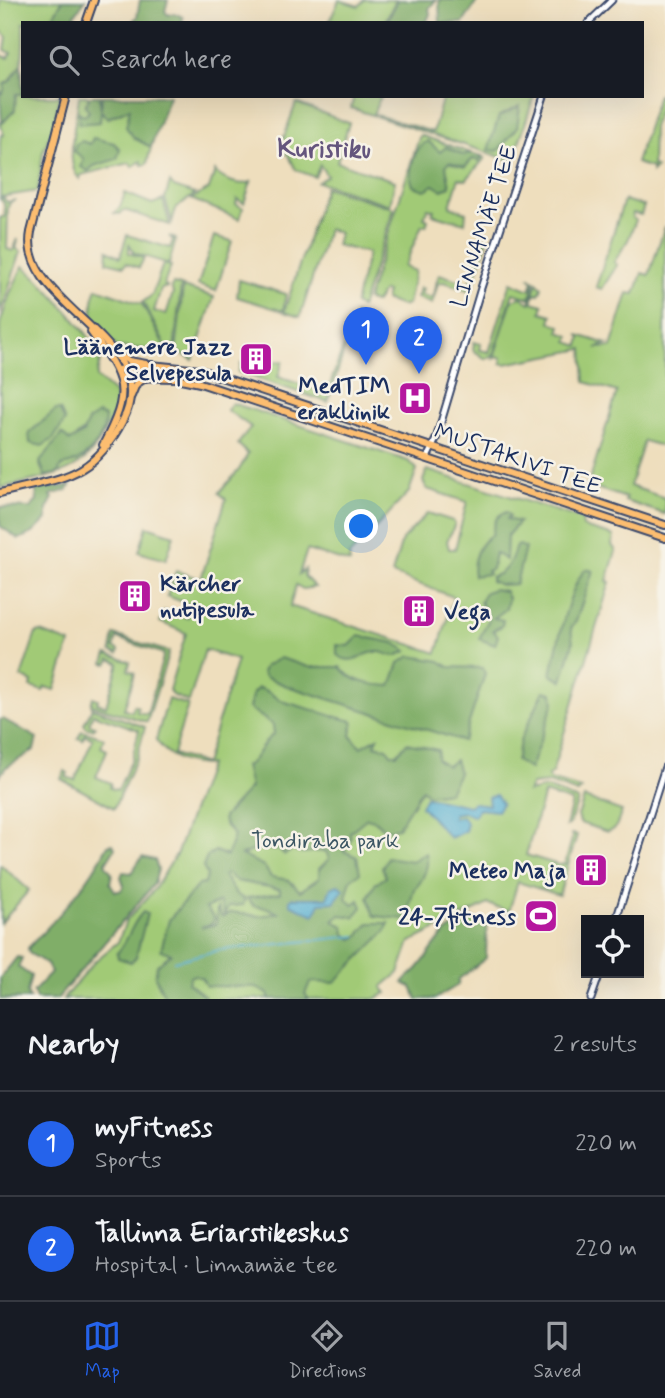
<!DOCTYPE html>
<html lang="en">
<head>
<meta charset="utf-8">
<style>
	:root { --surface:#171b24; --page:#20242c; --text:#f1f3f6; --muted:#9ea1a6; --line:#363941; --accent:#2563eb }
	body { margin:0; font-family:Mynerve,sans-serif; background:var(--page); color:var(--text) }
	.controls { position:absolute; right:21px; bottom:21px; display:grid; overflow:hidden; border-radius:0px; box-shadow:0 7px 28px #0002 }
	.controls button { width:63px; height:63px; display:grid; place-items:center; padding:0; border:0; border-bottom:2px solid var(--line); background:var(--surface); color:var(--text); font:35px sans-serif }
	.you { position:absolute; left:362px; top:527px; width:24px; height:24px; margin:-18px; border:5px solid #fff; border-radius:50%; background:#1a73e8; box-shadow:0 0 0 10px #1a73e833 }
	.badge { display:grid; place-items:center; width:46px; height:46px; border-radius:50%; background:var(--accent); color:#fff; font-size:23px; font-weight:700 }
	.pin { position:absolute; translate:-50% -58px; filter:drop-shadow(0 2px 4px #0008) }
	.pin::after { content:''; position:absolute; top:37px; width:24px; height:21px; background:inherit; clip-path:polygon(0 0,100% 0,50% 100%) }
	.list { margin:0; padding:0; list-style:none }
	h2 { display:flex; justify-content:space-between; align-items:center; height:91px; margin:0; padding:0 28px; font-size:30px }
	h2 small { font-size:23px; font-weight:400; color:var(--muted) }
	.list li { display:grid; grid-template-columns:46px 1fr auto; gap:21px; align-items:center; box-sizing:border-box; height:105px; padding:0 28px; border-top:2px solid var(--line) }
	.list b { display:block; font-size:26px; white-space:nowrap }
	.list p { margin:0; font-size:23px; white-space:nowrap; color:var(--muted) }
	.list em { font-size:23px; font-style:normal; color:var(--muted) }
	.icon { flex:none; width:38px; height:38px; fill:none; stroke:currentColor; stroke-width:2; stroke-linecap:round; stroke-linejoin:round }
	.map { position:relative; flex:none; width:665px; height:999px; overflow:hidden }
	.search { position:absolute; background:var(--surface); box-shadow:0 7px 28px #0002; left:21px; right:21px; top:21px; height:77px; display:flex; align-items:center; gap:18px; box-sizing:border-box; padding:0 24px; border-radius:0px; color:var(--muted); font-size:26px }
	.sheet { height:301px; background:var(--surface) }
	nav { display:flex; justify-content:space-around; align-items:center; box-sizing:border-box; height:98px; border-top:2px solid var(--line); background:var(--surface); font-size:19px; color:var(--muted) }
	nav a { display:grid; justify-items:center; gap:4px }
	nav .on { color:var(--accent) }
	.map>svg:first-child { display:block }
	.green { fill:#a1ca76; stroke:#5e7c6a; stroke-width:2; fill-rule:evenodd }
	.forest { fill:#80ae67; stroke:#4e6e62; stroke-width:2; fill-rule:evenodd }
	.water { fill:#52aed0; stroke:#366e97; stroke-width:2 }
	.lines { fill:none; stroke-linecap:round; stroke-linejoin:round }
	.stream { stroke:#52aed0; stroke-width:2 }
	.minor-casing { stroke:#3b496c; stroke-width:9 }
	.major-casing { stroke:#3b496c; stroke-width:10 }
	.minor { stroke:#fff; stroke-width:5 }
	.major { stroke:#fcbd6f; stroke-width:6 }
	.labels { text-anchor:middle; stroke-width:5; stroke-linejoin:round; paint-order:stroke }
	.street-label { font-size:23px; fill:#1b2f5e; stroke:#f7f3e8 }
	.poi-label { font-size:23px; font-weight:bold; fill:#1b2f5e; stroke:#f7f3e8; text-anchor:end }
	.park-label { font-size:23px; fill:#3c5664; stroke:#f7f3e8 }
	.quarter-label { font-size:26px; font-weight:bold; fill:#64557d; stroke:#f7f3e8 }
</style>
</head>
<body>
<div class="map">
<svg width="665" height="999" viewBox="0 0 665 999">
	<rect width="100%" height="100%" fill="#f7f3e8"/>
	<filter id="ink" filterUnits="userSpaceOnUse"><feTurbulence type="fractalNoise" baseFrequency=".0143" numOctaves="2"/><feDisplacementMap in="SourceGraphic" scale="14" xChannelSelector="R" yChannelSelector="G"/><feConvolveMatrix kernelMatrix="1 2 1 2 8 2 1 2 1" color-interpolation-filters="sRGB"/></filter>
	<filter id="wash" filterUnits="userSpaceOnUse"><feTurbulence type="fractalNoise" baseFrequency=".00686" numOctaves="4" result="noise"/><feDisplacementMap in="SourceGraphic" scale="28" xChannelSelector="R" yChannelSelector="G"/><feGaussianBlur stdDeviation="1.57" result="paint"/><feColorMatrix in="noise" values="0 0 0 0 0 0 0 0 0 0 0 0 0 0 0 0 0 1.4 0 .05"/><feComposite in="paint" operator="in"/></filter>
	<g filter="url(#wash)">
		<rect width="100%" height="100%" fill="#eedebd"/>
		<g class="green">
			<path d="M0,0h63l-14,23h-26c0,21 4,52 -19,61v7l-4,4v-40l9,3 2,-5 -6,-3 2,-13 -7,-7z"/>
			<polygon points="339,0 359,6 364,0 396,0 384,23 329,23"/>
			<polygon points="17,93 23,96 60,96 53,128 43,152 38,191 0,197 0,141 1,135 4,135 0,122 3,123 15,109 13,97"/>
			<polygon points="658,95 664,97 653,127 652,165 656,168 652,172 652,168 636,163"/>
			<path d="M79,96h23l-1,15 7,7 23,-10 3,30 17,9 -4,17 -5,1 -1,-4 -9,6 -2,-4 -49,12 -1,4c-17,-13 -3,-62 -1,-83z"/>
			<polygon points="354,96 381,96 373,114 433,132 443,96 534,96 513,161 351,108"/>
			<polygon points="296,103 349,123 337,162 395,181 390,205 318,182 327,176 320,165 315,177 296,170 289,156 280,148"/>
			<polygon points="420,135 485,158 466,180 459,178 450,206 466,212 465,223 432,214 434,210 428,208 424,218 428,220 426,226 422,225 404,267 415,271 408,304 402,306 385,300 387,292 383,291 375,303 367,300"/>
			<path d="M215,171c7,9 26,16 36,11l-7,21 -7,-4 -1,5 7,4 -4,11 -48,-20 18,-10z"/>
			<polygon points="170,182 174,187 195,194 176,208 172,222 165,199"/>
			<polygon points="325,187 394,208 361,308 355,304 368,253 336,245 339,233 328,229 300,317 284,312"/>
			<polygon points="125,193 152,204 163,200 170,225 124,210 120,214 114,213 120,207"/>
			<polygon points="4,198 7,202 16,200 10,202 8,208 7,249 13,251 18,239 16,249 21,251 0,314 0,218 5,216 4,203 0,199"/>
			<polygon points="624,200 644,206 641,215 633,213 632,218 636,220 628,240 614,262 617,265 602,289 596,287"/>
			<polygon points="665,226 665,447 644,441 630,486 665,498 665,514 625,501 626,498 596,488 587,489 617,392 585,382 583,349 505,364 501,363 502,358 497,356 493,360 512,300 521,297 530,303 537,282 542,287 539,294 535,293 532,302 543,305 541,312 552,315 550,322 561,326 559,332 570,336 568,342 579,346 581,337 578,335 607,344 596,348 611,347 628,293 635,294 642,273 649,275"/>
			<polygon points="127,235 170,248 173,240 169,236 176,239 169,264 134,253 129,243 129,253 144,258 139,268 126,263 124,266 107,262 108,250 120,257"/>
			<polygon points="214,236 232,241 216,291 198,285"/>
			<polygon points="485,237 488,239 471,291 444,282 438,283 432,304 417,298 420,288 423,289 421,295 432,298 439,274 470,284"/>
			<polygon points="163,264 171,266 164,284 167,287 161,289 154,311 166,315 173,293 171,287 173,284 181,286 174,351 168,351 143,302 152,295"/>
			<path d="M23,266c14,10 76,77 77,91 1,7 -4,14 -3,21l17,15 3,11c-29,74 -48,67 -117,84v-164l10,-31zM86,429l15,6 -17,23 -42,12 -2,-5 22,-31 8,8z"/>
			<polygon points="529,277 535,281 530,298 513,293 493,355 486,359 473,350 474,342 481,344 480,350 489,352 511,282 530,290 533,281"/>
			<polygon points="239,280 286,294 283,311 237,297"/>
			<polygon points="183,287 214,297 193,360 176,351"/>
			<path d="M97,288l45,16 25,47 -50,-4c-19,-19 -32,-31 -20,-59z"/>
			<polygon points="355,314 359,315 356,324 353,323 328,402 238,372 241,363 262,370 268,362 283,361 278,377 327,393"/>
			<path d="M232,403l176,58 9,8 -8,23 -60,64 1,7 -43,-13 -8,24 6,-5 -1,7 11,11 -12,2 -7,-4 -6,21 147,47 17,-56 -62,-23 10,-34 26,-27 25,8 2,3 -8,17 2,8h6l12,-47 -40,-13 -4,-8 4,-11 155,49 1,8 31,9 -2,9 4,6 -9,30 3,1 -58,191 -4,3 2,4 31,9 -3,4 -29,-10 -17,2 -4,7 18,-4 32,12 -9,25 -3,1 6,-24 -28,-9 -18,62 33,10 6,-1 8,-29 -3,-1 7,1 -18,60 -41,-13 -9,29 -21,-7 -78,38 -11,31 -17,14 5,6 -12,6h-312l32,-38 23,-19 8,-21 28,-31 23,-37 32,-88c-22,0 -40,-6 -53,-25l12,-41 20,6 -15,49 32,10 32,-104 -32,-10 -16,52 -17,-7 -3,-5 17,-57 -26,-11 4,-11 24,7 3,-13 -24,-9 9,-25 25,8 25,-80 -7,-6 20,-23 9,-16 -10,-10 13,-17 -24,-17z"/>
			<polygon points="147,526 174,535 166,560 139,552"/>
			<polygon points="41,632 70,643 55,690 45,687 43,691 31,687 32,682 21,677 36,633"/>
			<polygon points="114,635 169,652 147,722 91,705 93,697 98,699 97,703 106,706 119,663 110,659 108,664 104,663 107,654 130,662 128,670 135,673 124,709 132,711 134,705 138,707 137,712 147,714 164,654 117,638 114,648 119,650 118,654 111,651"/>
			<polygon points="92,708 145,727 137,757 114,808 61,779 65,771 68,773 66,777 75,780 93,739 85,735 83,740 78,738 82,731 104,738 101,747 107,750 96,777 111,783 110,788 118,790 132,759 139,730 93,714 89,724 95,726 93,729 87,728 84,724"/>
			<polygon points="584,798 622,811 615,829 607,832 580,823 578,816"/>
			<polygon points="1,865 29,890 1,923 0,866"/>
		</g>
		<g class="forest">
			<polygon points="63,0 85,0 73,18 80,23 49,23"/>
			<polygon points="140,0 168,0 165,11 168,15 174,13 183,17 182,23 131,23 137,17"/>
			<polygon points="398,0 436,0 429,8 430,14 426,23 386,23"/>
			<polygon points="439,0 478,0 463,23 440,23"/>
			<polygon points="21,64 23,94 16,94 15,110 2,123 0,95 4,91 4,84 10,81"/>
			<polygon points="87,96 99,96 101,109 102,96 169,96 151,147 134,138 126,127 130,108 108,118 101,111 100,122 79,124 79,112 84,116 89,112 85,105 89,99"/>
			<polygon points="520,106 517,128 498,151 488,150 499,116"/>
			<polygon points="93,138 114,143 120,149 117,159 94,166 88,171 81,167 84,159 74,151 76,144 82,141 90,144"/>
			<path d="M428,141l12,11 6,-5 17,8 7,-2 12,3 -3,5 -6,-2 -8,8 -16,-5 -3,4 4,20 -8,4 -8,-5 -9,5 -12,-4c-6,-14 1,-40 15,-45z"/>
			<polygon points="56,410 60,410 65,421 53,439 42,446 30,443 29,433"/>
			<path d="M98,414l7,3c1,23 -21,46 -43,49l-5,8 -12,2 -5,-14 22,-28 8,7 13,-8 5,-12z"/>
			<polygon points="70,486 68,490 50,495 53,498 47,509 47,519 33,533 19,539 0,526 0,507 30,508 37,501 36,489"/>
			<path d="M507,512l3,4 -3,3 12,3 -12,14 -1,24 -11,-7 -3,16 -5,2 2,3 -15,2c-3,-15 4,-34 18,-41 2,-12 3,-20 15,-23z"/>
			<path d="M520,545l5,3 -9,36 -15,1 -10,-4v-4c16,-4 20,-16 25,-31z"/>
			<path d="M586,569l7,2 -17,50 -5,7 2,15 -11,38 -11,-6c5,-24 18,-91 35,-106z"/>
			<polygon points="494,589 505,591 508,598 506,609 494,618 503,620 502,626 493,630 498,636 495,645 479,639 489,619 480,602 485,592"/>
			<path d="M359,636l35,7 13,8 -11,5c-6,0 -10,-3 -16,-4 -18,-2 -25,16 -43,3v-10l12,1z"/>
			<path d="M411,656l29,5 9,6 34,1 2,6 -22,67 -176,-55 -22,-9 -3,-5 3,-6 15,-8 29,9h31c13,16 32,18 51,19l8,-23z"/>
			<path d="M258,688c12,2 20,13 30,15 21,5 42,13 65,18l-2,15 10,11 17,-9 -3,7 12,3 4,6h6l10,-11 31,7 -1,9 10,7 8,-6 4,13 -10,19 -21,3 -6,-6 -24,39 -14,2 -10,-10 -7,-2 -17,14 1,7 -7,12 13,6 3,16 -9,6 -5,19 7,7 6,-5 3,7 -8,10 -14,-2 -7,6 11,5 1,8 7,5 5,-2 12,-14h20l-4,9 -51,51 -24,-1 -5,12 4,5h-39l-2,-5 -13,-7 -49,-1 -4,-8 -8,-3 -4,2 -2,6 17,13 -4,3h-35l-11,-22 2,-12 14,-11 -10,-4 8,-30 29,-35 7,-1 2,-9 -4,-8 4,-10 8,-6 12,5 7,-21 -10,-11 -1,-7 27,-29 -5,-22c12,-4 16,-25 29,-32l-1,-9 -24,-17 4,-15zM258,849l21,1 6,5 7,-5 7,3 27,-2 3,8 -10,10v9l-19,13 -11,-11 -18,-3 -7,-11 -23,-11zM226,873l10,8 44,8v4l-33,5 7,8 14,2 10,5 -19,3 -27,-4 -10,5 -5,-9 -1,17 -15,2 11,-3 2,-6 -8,-10 14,-6 4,12 5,-8 14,-1 2,-5 -9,-6 -12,-18z"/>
			<polygon points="544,691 552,693 554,702 530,769 516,761 521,738"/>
			<polygon points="3,719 37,738 34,750 5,768 0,776 0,720"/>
			<path d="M113,844l2,4 -10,16 7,9 -2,10 5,8h5l4,-5 -3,-9 2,-5 8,1 11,-16 13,3 3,10 -4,14 -97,115h-21l-3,-7 18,-19 -4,-9 -18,-11 -1,-5c30,-31 60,-63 80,-103z"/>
			<path d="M426,853c4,11 -3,29 -12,36l-7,26 -3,4 -30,-3 -6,-19 7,-13 11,-7 -4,-9 5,-11 25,4z"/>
			<path d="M143,912l4,2 -11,43 -5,5 -13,-4 -1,-5c12,-13 14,-29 26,-41z"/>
			<path d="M469,917l18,6 -1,35 -27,21 -1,6 -23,14h-18l-5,-12 -9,-4c4,-6 10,-9 15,-15 22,-27 19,-33 51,-51z"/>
			<polygon points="17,957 22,958 18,967 31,976 27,993 30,999 0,999 0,978"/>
		</g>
		<g class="water">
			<polygon points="496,795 502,803 497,811 479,809 474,816 464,812 453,814 453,818 462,816 467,823 465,831 450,838 421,806 426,797 469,806 474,803 489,805 488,797"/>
			<polygon points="338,885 344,889 334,902 320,903 314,915 290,904 290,899 293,898 327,898 331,888"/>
		</g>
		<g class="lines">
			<polyline class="stream" points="174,961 220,950 356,936"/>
		</g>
	</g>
	<g filter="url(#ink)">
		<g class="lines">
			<g class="minor-casing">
				<g id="minor">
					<polyline points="588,23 612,0"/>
					<polyline points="427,458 436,439 481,288 544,96"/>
					<polyline points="616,920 665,767"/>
					<polyline points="591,999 600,973"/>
				</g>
			</g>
			<g class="major-casing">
				<g id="major">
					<polyline points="86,23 94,0"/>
					<path d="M91,332c35,48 41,58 12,113"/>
					<polyline points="117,354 129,361 146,364"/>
					<polyline points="118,370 151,365 200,370 665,525"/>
					<polyline points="120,377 176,378 200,383 665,538"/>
					<polyline points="131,396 136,384 145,378"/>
					<path d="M0,493c59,-16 91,-11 123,-73 41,-79 -106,-116 -92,-188l35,-136"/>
				</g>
			</g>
			<use href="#minor" class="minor"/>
			<use href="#major" class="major"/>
		</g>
	</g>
	<defs>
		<g id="building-square" transform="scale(1.75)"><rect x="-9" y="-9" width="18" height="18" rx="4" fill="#b5179e" stroke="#f7f3e8"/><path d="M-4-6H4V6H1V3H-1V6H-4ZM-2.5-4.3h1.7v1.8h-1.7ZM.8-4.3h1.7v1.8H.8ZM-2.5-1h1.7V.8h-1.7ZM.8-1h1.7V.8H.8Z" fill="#fff"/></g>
		<g id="hospital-square" transform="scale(1.75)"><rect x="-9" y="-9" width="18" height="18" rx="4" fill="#b5179e" stroke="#f7f3e8"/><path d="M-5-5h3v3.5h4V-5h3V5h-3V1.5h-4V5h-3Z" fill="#fff"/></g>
		<g id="stadium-square" transform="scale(1.75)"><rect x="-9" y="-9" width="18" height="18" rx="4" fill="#b5179e" stroke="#f7f3e8"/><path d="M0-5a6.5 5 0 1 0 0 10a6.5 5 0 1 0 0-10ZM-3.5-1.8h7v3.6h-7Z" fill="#fff"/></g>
	</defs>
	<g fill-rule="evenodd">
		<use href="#building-square" x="256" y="359"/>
		<use href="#hospital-square" x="415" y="398"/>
		<use href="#building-square" x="135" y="596"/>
		<use href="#building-square" x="419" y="611"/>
		<use href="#building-square" x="591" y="870"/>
		<use href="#stadium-square" x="541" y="916"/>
	</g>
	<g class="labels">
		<g class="street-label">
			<text transform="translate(483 226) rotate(-72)" y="8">LINNAMÄE TEE</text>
			<text transform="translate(518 458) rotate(19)" y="8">MUSTAKIVI TEE</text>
		</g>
		<g class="poi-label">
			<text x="232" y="354">Läänemere Jazz<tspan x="232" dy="26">Selvepesula</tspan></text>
			<text x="390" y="393">MedTIM<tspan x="390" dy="26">erakliinik</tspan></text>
			<text x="160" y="591" text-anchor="start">Kärcher<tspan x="160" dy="26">nutipesula</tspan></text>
			<text x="444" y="619" text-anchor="start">Vega</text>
			<text x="566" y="878">Meteo Maja</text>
			<text x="516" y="924">24-7fitness</text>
		</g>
		<g class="park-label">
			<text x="325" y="848">Tondiraba park</text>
		</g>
		<g class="quarter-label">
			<text x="324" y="157">Kuristiku</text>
		</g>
	</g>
</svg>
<div class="controls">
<button><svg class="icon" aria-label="locate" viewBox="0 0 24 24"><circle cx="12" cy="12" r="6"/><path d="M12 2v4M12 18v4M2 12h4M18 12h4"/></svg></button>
</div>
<div class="you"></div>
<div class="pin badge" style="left:366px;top:365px">1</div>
<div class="pin badge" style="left:419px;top:374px">2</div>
<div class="search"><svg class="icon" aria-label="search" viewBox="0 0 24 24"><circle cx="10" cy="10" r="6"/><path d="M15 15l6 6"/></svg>Search here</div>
</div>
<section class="sheet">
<h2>Nearby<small>2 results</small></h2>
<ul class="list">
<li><span class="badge">1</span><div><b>myFitness</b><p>Sports</p></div><em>220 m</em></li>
<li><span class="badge">2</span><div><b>Tallinna Eriarstikeskus</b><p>Hospital · Linnamäe tee</p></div><em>220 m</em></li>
</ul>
</section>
<nav>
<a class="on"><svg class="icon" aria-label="map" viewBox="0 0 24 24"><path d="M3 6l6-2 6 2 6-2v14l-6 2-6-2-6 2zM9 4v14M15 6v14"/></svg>Map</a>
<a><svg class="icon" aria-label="directions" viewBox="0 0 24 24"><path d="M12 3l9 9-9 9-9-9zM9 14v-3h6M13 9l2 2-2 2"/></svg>Directions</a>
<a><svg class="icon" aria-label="saved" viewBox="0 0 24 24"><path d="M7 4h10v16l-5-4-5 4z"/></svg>Saved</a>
</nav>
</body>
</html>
